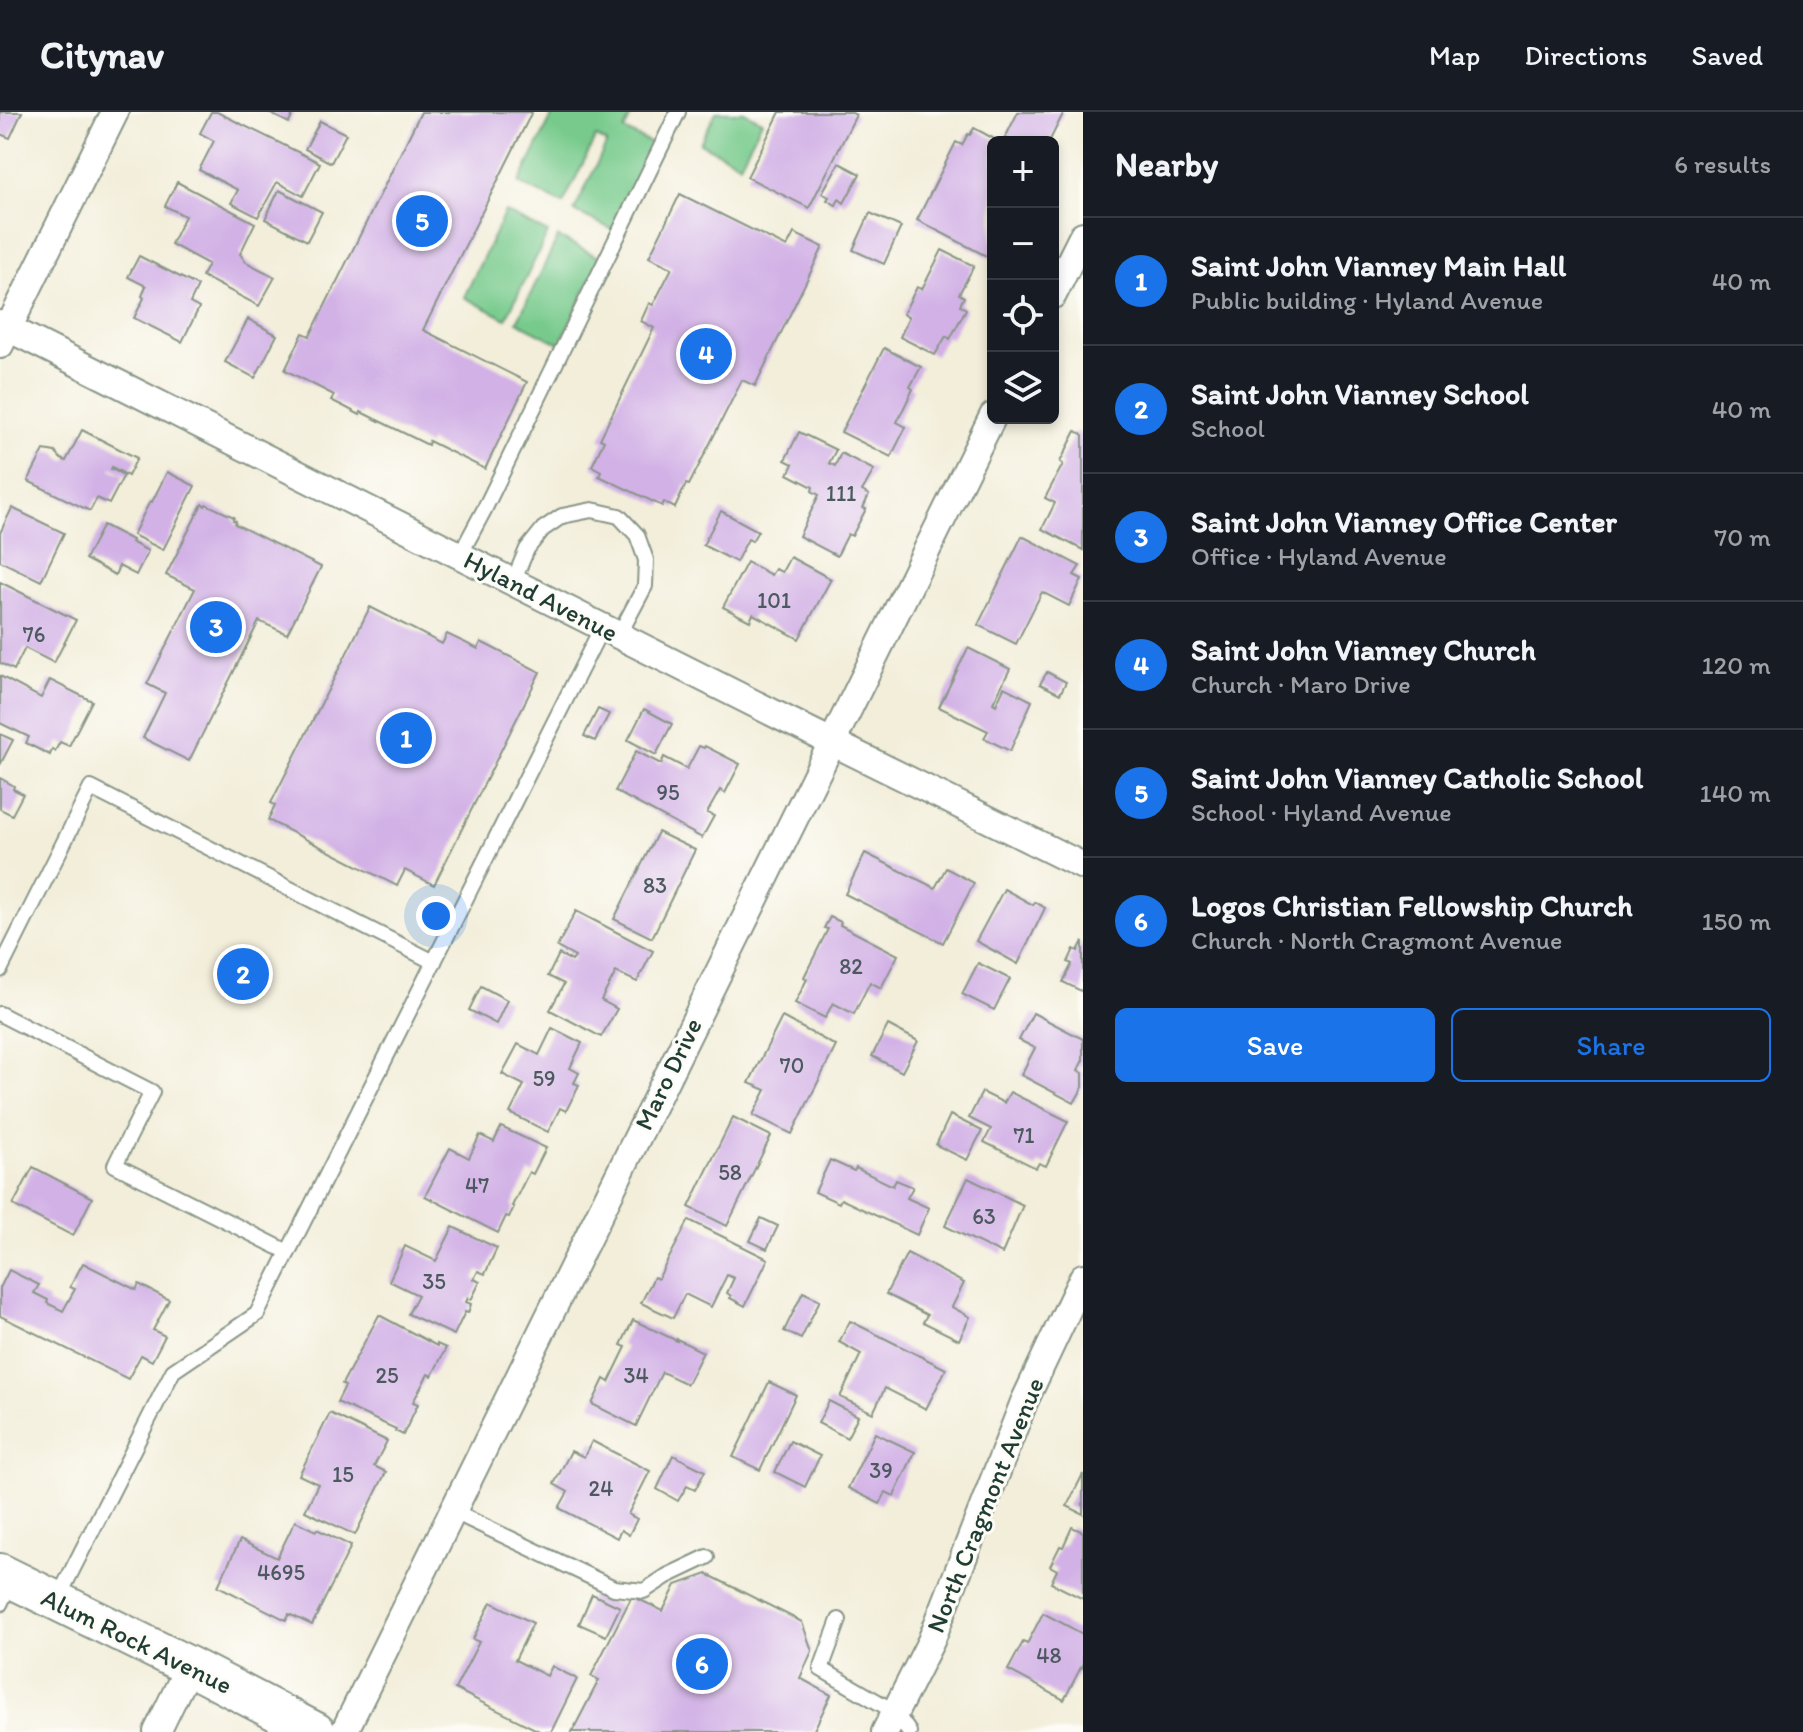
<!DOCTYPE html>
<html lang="en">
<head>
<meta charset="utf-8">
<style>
	:root { --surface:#171b24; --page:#20242c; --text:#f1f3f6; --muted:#9ea1a6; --line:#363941; --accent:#1a73e8 }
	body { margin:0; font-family:Itim,sans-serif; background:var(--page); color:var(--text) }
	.controls { position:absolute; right:24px; top:24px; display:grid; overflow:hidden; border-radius:12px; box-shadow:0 4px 12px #0003 }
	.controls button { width:72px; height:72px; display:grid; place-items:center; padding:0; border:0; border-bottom:2px solid var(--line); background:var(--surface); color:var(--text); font:40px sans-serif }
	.you { position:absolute; left:436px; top:804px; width:28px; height:28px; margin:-20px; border:6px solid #fff; border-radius:50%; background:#1a73e8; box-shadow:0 0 0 12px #1a73e833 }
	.badge { display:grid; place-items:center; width:52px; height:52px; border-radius:50%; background:var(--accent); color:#fff; font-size:26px; font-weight:700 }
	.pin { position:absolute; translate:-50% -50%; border:4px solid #fff; box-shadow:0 2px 8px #0006 }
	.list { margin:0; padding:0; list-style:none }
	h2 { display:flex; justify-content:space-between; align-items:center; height:104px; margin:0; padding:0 32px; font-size:34px }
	h2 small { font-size:26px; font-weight:400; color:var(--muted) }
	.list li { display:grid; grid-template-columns:52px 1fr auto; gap:24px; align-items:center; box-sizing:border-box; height:128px; padding:0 32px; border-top:2px solid var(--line) }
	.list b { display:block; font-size:30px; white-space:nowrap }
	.list p { margin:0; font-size:26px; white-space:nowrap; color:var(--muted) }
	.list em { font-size:26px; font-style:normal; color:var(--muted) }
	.actions { display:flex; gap:16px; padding:24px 32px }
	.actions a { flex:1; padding:18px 0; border:2px solid var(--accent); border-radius:12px; text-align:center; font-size:28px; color:var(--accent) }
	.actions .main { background:var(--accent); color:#fff }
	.icon { flex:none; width:44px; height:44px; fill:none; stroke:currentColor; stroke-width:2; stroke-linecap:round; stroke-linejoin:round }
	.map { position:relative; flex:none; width:1083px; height:1620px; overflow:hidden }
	header { display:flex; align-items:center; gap:48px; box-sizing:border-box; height:112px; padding:0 40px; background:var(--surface); border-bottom:2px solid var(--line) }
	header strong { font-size:38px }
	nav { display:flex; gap:44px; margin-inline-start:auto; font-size:28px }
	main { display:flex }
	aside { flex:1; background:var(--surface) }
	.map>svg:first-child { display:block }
	.green { fill:#77ca8c; stroke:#4b8460; stroke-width:2 }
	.building { fill:#d2b1e6 }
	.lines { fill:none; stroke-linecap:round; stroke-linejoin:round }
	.service-casing { stroke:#899687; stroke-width:18 }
	.minor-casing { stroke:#899687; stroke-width:30 }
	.secondary-casing { stroke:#899687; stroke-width:42 }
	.service { stroke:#fff; stroke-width:14 }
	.minor { stroke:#fff; stroke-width:26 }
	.secondary { stroke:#fff; stroke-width:38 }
	.labels { text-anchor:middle; stroke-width:6; stroke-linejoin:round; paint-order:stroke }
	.number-label { font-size:22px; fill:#4c5a60 }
	.street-label { font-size:26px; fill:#1f3d34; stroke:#fdfcf7 }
</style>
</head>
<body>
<header>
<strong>Citynav</strong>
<nav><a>Map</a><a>Directions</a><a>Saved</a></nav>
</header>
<main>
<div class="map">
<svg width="1083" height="1620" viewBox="0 0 1083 1620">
	<rect width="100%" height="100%" fill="#fdfcf7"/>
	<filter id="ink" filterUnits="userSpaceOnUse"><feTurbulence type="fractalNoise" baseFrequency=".0125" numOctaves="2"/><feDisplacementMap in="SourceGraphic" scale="16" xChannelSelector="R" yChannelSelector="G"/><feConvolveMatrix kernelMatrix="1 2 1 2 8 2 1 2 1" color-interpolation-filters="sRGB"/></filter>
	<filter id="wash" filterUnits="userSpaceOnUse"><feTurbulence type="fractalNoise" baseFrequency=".006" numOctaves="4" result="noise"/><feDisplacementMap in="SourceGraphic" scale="32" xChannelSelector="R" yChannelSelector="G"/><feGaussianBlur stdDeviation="1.8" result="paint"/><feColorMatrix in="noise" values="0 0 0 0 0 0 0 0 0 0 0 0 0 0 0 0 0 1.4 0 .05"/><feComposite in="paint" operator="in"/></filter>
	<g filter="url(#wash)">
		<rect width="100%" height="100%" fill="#f3eeda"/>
		<g class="green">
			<polygon points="554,0 633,0 624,18 658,35 617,120 574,99 607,31 596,25 563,92 519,71"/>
			<polygon points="716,0 744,0 762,9 740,52 700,31"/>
			<polygon points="505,100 548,121 506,207 464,185"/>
			<polygon points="558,125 601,146 560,232 517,210"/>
		</g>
		<g id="blocks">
			<g class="building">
				<polygon points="0,0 22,0 10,26 0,22"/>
				<polygon points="211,0 217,0 320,51 303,84 277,70 258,105 231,91 238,78 199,58 214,29 200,21"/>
				<polygon points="267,0 294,0 289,11"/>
				<polygon points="421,0 532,0 423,218 527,270 485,357 429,329 428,333 361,300 360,303 345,295 331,288 334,283 285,258 303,221 310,224"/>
				<polygon points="780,0 850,0 856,3 809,96 747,65"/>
				<polygon points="1018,0 1064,0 1049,30 1014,30 1005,26"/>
				<polygon points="320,9 346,22 331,51 305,37"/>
				<polygon points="974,16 1000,30 993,30 992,147 917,108 956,30 962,33 968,22 970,23"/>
				<polygon points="839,51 860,62 844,91 839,87 836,93 827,88 829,85 822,81"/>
				<polygon points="177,70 255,111 240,142 246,150 275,165 259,194 202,164 208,152 171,132 185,104 165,94"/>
				<polygon points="279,78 322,100 307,129 265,107"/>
				<polygon points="680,82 787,135 794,121 823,135 755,274 742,268 689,373 686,372 675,396 664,390 662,394 599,364 601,359 592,354 604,329 600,327 654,216 641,209 649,191 653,193 672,156 649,145"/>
				<polygon points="870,101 901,115 884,152 853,138"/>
				<polygon points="942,138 974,154 959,182 964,185 960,193 966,197 950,227 946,224 935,243 900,225 909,205 903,202 917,175 922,177"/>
				<polygon points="139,144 198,174 190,191 199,196 182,230 134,206 144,186 142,184 146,174 128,165"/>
				<polygon points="248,207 277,223 255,266 225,250"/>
				<polygon points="884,236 921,255 910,275 913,277 897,310 906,315 891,345 841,320"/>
				<polygon points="82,318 137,346 128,364 112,355 111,357 124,363 109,392 97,386 90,399 28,369 44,338 55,340 61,347 66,349"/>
				<polygon points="1076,319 1083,323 1083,438 1042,417 1055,391 1045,386 1063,352 1060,350"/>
				<polygon points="799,320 836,338 829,351 835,354 841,341 874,358 862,379 869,383 863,396 866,397 852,424 848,422 837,444 799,424 819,383 812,379 813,375 788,362 793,352 785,348"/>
				<polygon points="167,360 195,374 163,438 133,423 150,389 152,390"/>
				<polygon points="202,392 205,394 206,392 234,405 233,408 236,409 235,412 321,455 287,522 259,509 189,649 143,626 165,581 147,572 195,477 166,463"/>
				<polygon points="12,396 64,421 41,469 0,449 0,421"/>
				<polygon points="721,399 758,419 752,429 748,427 736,450 703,433"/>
				<polygon points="103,413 132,428 131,430 148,439 136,463 119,454 115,463 85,447"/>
				<polygon points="1022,424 1080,454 1074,463 1082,467 1069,494 1042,480 1016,532 978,513"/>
				<polygon points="790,445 831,467 799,527 753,502 750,509 723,495 747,450 771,463 775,457 782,460"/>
				<polygon points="0,470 76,508 54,551 25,536 14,558 0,551"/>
				<polygon points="370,495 442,532 447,522 478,537 481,530 540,560 434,773 405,758 397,774 268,708 275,693 271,691"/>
				<polygon points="968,536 1010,557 993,591 996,593 1004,575 1032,589 1010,639 984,626 988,619 939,595"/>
				<polygon points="1047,560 1066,570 1060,582 1040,572"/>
				<polygon points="0,564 41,586 50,568 92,589 69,634 60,630 55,639 52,637 50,643 26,631 29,625 0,611"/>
				<polygon points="598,597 609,602 595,629 584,624"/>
				<polygon points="644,597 672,612 656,643 628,628"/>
				<polygon points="0,622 13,628 0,653"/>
				<polygon points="699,634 704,636 705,634 740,652 725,681 720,678 707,701 714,704 702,726 615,679 636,639 661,652 664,645 687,657"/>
				<polygon points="0,666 14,674 13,677 23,682 12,703 0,697"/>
				<polygon points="658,720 695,738 652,826 614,807"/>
				<polygon points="865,741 935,776 946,756 974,771 943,831 845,782"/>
				<polygon points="1004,777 1033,793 1035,790 1045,796 1018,852 976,829"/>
				<polygon points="576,799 653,839 637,870 616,860 601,888 617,897 601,925 550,898 564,872 548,864 559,842 572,849 575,845 557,835"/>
				<polygon points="830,805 841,810 840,813 898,843 881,876 870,870 854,902 833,891 825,906 795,891 807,867 804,865 828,817 824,816"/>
				<polygon points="1083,829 1083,880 1063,870 1072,852 1068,850 1074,837 1078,839"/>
				<polygon points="978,851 1010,867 994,898 962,882"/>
				<polygon points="481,874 507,888 496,912 469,898"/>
				<polygon points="1033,901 1083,927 1083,948 1078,958 1083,961 1083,975 1074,991 1021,963 1035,936 1019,928"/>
				<polygon points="782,905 836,934 792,1022 753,1003 766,978 749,971"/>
				<polygon points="888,913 918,929 902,960 872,944"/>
				<polygon points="552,916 582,931 570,956 579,961 574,971 579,973 566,999 560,996 548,1020 510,1001 524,973 502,962 518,932 539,943"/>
				<polygon points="982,980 1004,991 1010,980 1068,1009 1046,1054 1039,1051 1036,1056 984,1030 991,1017 969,1006"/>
				<polygon points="950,1003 982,1019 967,1048 936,1033"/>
				<polygon points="733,1005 771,1024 727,1114 689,1095"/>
				<polygon points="501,1015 546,1036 533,1062 529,1060 512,1094 514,1095 509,1105 506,1104 498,1121 425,1084 450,1036 469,1046 480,1023 494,1030"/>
				<polygon points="830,1048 854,1059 856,1056 893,1074 896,1068 913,1075 907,1086 929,1096 917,1123 841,1087 839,1091 815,1080"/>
				<polygon points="33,1055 92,1086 73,1124 13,1093"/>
				<polygon points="968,1066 1023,1093 1002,1142 945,1114"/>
				<polygon points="761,1106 778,1114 767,1137 750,1129"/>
				<polygon points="689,1108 768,1147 745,1194 730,1186 731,1184 727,1181 734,1166 727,1163 711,1195 685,1182 673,1206 641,1191 654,1165 658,1167"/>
				<polygon points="453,1115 497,1136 485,1162 478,1159 474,1167 480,1170 471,1188 468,1186 466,1190 471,1192 468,1201 465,1200 454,1223 408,1202 418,1183 389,1169 405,1134 436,1149"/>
				<polygon points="907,1141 964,1171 952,1195 970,1205 959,1228 923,1210 927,1203 886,1182"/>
				<polygon points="83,1151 136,1178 139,1172 169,1188 153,1218 165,1224 152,1249 141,1243 128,1267 0,1204 0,1176 9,1158 39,1173 34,1181 48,1188 47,1191 63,1199 75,1177 70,1175"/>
				<polygon points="803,1180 820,1188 801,1227 784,1219"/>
				<polygon points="379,1203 437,1234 437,1232 446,1236 432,1264 428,1262 413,1290 418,1292 403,1323 395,1319 396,1317 337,1290 345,1274 342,1272"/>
				<polygon points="633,1208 677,1229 677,1227 703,1240 687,1272 662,1260 636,1314 592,1292 604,1267 609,1270 626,1235 621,1233"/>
				<polygon points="850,1209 946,1257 926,1297 885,1276 873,1301 840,1285 861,1242 839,1230"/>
				<polygon points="769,1270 796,1283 760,1358 733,1345"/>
				<polygon points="829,1289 858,1304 847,1326 818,1311"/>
				<polygon points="330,1301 387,1329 374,1354 386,1360 355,1423 305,1399 318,1372 299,1363"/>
				<polygon points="875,1321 915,1340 894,1384 886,1380 880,1392 848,1376"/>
				<polygon points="592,1329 650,1359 628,1402 637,1407 629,1423 621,1418 617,1426 559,1396 568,1380 554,1372 571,1339 584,1345"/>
				<polygon points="790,1329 820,1344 805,1375 775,1360"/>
				<polygon points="673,1343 705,1359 695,1378 687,1374 678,1389 657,1377"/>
				<polygon points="1083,1362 1083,1402 1067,1394"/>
				<polygon points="295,1409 316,1419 317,1417 351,1434 312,1513 289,1502 286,1508 218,1474 240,1428 277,1446"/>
				<polygon points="1072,1415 1083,1420 1083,1487 1051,1471 1057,1458 1050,1454 1060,1434 1063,1435"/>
				<polygon points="707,1462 802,1510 812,1539 800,1566 831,1583 813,1620 572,1620 599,1568 591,1564 632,1484 663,1499 676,1473"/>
				<polygon points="592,1482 620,1495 606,1524 579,1512"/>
				<polygon points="491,1490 533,1511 515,1548 547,1564 552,1554 577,1567 551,1620 541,1620 455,1577 479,1530 473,1527"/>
				<polygon points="1043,1501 1083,1522 1083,1556 1081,1555 1064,1588 1008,1558 1023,1530 1027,1532"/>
			</g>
		</g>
	</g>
	<g filter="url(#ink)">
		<use href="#blocks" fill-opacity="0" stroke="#899687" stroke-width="2"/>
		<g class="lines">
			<g class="service-casing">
				<g id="service">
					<polyline points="460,443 484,398 678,0"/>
					<polyline points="513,470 527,437 543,417 562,404 592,398 619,404 637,423 646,448 645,474 619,523"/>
					<polyline points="0,858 91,676 434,850"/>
					<polyline points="0,902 152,980 115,1053 288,1140"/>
					<polyline points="452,1399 614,1476 644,1479 667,1464 707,1445"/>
					<polyline points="57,1488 173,1259 257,1202 602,515"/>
					<polyline points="0,1492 12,1467"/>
					<polyline points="839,1508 821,1557 895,1600 909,1620"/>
				</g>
			</g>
			<g class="minor-casing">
				<g id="minor">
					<polyline points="1053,183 1083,123"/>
					<polyline points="0,212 787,608 1083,754"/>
					<polyline points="0,233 115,0"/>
					<polyline points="157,1620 189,1554"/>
					<polyline points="344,1620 993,304"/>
					<polyline points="885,1620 931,1529 1024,1290 1083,1165"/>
				</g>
			</g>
			<g class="secondary-casing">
				<polyline id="secondary" points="0,1461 189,1554 316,1620"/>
			</g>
			<use href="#service" class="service"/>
			<use href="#minor" class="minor"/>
			<use href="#secondary" class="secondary"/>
		</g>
	</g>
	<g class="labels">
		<g class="number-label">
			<text x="841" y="389">111</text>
			<text x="774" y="496">101</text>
			<text x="34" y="530">76</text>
			<text x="668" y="688">95</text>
			<text x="655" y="781">83</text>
			<text x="851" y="862">82</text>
			<text x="792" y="961">70</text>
			<text x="544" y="974">59</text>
			<text x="1024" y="1031">71</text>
			<text x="730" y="1068">58</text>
			<text x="477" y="1081">47</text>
			<text x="984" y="1112">63</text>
			<text x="434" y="1177">35</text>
			<text x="387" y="1271">25</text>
			<text x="636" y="1271">34</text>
			<text x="881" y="1366">39</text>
			<text x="343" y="1370">15</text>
			<text x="601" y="1384">24</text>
			<text x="281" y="1468">4695</text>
			<text x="1049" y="1551">48</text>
		</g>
		<g class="street-label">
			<text transform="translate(541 484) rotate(27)" y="9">Hyland Avenue</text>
			<text transform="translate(668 962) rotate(-64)" y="9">Maro Drive</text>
			<text transform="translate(985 1393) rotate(-68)" y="9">North Cragmont Avenue</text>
			<text transform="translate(137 1529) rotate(26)" y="9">Alum Rock Avenue</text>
		</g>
	</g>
</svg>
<div class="controls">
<button>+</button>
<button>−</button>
<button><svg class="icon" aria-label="locate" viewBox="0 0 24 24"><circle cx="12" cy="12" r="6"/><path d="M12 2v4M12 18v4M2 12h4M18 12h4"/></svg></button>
<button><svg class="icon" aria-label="layers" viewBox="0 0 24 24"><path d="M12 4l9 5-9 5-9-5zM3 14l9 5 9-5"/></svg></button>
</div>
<div class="you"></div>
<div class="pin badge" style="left:406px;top:626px">1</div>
<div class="pin badge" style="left:243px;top:862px">2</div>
<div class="pin badge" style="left:216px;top:515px">3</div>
<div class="pin badge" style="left:706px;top:242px">4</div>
<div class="pin badge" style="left:422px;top:109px">5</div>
<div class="pin badge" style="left:702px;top:1552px">6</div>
</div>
<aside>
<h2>Nearby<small>6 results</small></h2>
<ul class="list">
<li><span class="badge">1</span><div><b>Saint John Vianney Main Hall</b><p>Public building · Hyland Avenue</p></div><em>40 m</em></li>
<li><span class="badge">2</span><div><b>Saint John Vianney School</b><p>School</p></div><em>40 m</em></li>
<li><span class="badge">3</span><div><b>Saint John Vianney Office Center</b><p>Office · Hyland Avenue</p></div><em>70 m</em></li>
<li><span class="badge">4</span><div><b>Saint John Vianney Church</b><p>Church · Maro Drive</p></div><em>120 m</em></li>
<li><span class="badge">5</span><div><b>Saint John Vianney Catholic School</b><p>School · Hyland Avenue</p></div><em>140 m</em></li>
<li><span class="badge">6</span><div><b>Logos Christian Fellowship Church</b><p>Church · North Cragmont Avenue</p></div><em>150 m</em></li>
</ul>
<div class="actions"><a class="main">Save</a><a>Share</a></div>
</aside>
</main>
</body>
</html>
